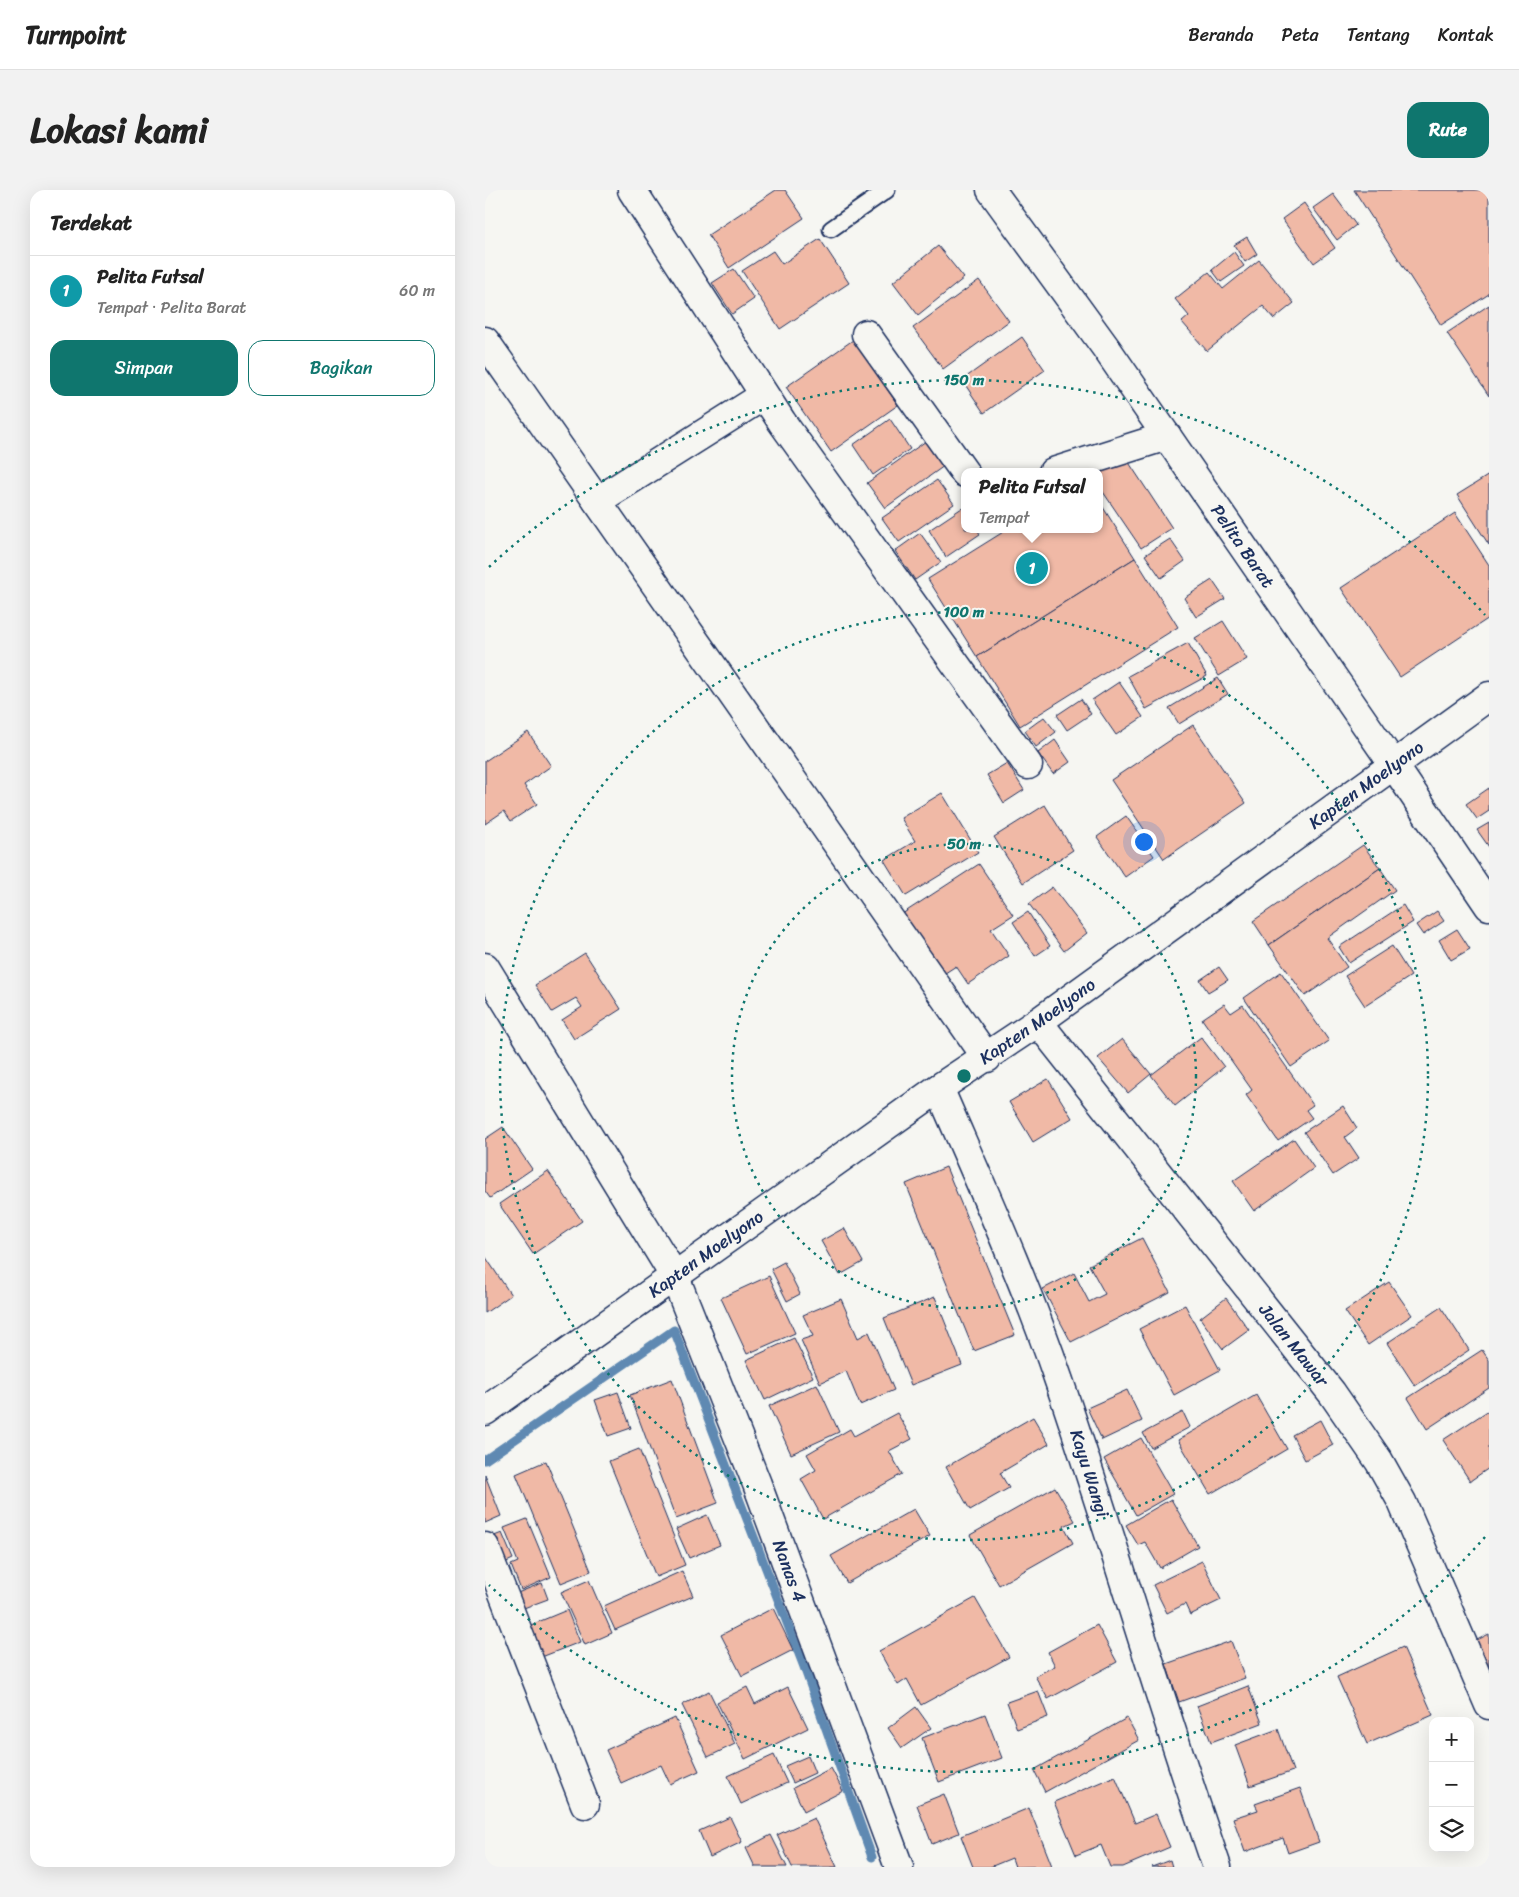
<!DOCTYPE html>
<html lang="id">
<head>
<meta charset="utf-8">
<style>
	:root { --surface:#fff; --page:#f2f2f2; --text:#222; --muted:#767676; --line:#e0e0e0; --accent:#0f766e }
	body { margin:0; font-family:Sriracha,sans-serif; background:var(--page); color:var(--text) }
	.controls { position:absolute; right:15px; bottom:15px; display:grid; overflow:hidden; border-radius:10px; box-shadow:0 5px 20px #0002 }
	.controls button { width:45px; height:45px; display:grid; place-items:center; padding:0; border:0; border-bottom:1px solid var(--line); background:var(--surface); color:var(--text); font:25px sans-serif }
	.you { position:absolute; left:658px; top:651px; width:18px; height:18px; margin:-12px; border:4px solid #fff; border-radius:50%; background:#1a73e8; box-shadow:0 0 0 8px #1a73e833 }
	.badge { display:grid; place-items:center; width:32px; height:32px; border-radius:50%; background:var(--accent); color:#fff; font-size:16px; font-weight:700 }
	.pin { position:absolute; translate:-50% -50%; border:2px solid #fff; box-shadow:0 1px 5px #0006 }
	.popup { position:absolute; left:476px; top:278px; width:142px; height:65px; box-sizing:border-box; display:grid; place-content:center; border-radius:10px; background:var(--surface); filter:drop-shadow(0 1px 4px #0005); font-size:16px; white-space:nowrap; color:var(--muted) }
	.popup b { font-size:19px; color:var(--text) }
	.popup::after { content:''; position:absolute; left:50%; top:100%; margin-left:-10px; border:10px solid transparent; border-top-color:var(--surface) }
	.list { margin:0; padding:0; list-style:none }
	h2 { display:flex; justify-content:space-between; align-items:center; height:65px; margin:0; padding:0 20px; font-size:21px }
	h2 small { font-size:16px; font-weight:400; color:var(--muted) }
	.list li { display:grid; grid-template-columns:32px 1fr auto; gap:15px; align-items:center; box-sizing:border-box; height:70px; padding:0 20px; border-top:1px solid var(--line) }
	.list b { display:block; font-size:19px; white-space:nowrap }
	.list p { margin:0; font-size:16px; white-space:nowrap; color:var(--muted) }
	.list em { font-size:16px; font-style:normal; color:var(--muted) }
	.actions { display:flex; gap:10px; padding:15px 20px }
	.actions a { flex:1; padding:11px 0; border:1px solid var(--accent); border-radius:15px; text-align:center; font-size:18px; color:var(--accent) }
	.actions .main { background:var(--accent); color:#fff }
	.icon { flex:none; width:28px; height:28px; fill:none; stroke:currentColor; stroke-width:2; stroke-linecap:round; stroke-linejoin:round }
	.map { position:relative; flex:none; width:1004px; height:1677px; overflow:hidden; border-radius:15px }
	header { display:flex; align-items:center; gap:30px; box-sizing:border-box; height:70px; padding:0 25px; background:var(--surface); border-bottom:1px solid var(--line) }
	header strong { font-size:24px }
	nav { display:flex; gap:28px; margin-inline-start:auto; font-size:18px }
	.intro { display:flex; align-items:center; justify-content:space-between; box-sizing:border-box; height:120px; padding:0 30px }
	h1 { margin:0; font-size:35px }
	.button { padding:12px 22px; border-radius:15px; background:var(--accent); color:#fff; font-size:18px; font-weight:700 }
	main { display:flex; gap:30px; padding:0 30px }
	aside { flex:1; background:var(--surface); border-radius:15px; box-shadow:0 5px 20px #0002 }
	.map>svg:first-child { display:block }
	.lines { fill:none; stroke-linecap:round; stroke-linejoin:round }
	.stream { stroke:#5e89b2; stroke-width:9 }
	.building { fill:#f0b9a6; stroke:#1b2f5e }
	.service-casing { stroke:#1b2f5e; stroke-width:19 }
	.minor-casing { stroke:#1b2f5e; stroke-width:31 }
	.tertiary-casing { stroke:#1b2f5e; stroke-width:31 }
	.service { stroke:#f6f6f2; stroke-width:15 }
	.minor { stroke:#f6f6f2; stroke-width:28 }
	.tertiary { stroke:#f6f6f2; stroke-width:28 }
	.ring { fill:none; stroke:#0f766e; stroke-width:2.5; stroke-dasharray:2.5 5 }
	.labels { text-anchor:middle; stroke-width:4; stroke-linejoin:round; paint-order:stroke }
	.street-label { font-size:18px; fill:#1b2f5e; stroke:#f6f6f2 }
	.centre { fill:#0f766e; stroke:#f6f6f2; stroke-width:2.5 }
	.ring-label { font-size:15px; text-anchor:middle; font-weight:bold; fill:#0f766e; stroke:#f6f6f2; stroke-width:4; stroke-linejoin:round; paint-order:stroke }
</style>
</head>
<body>
<header>
<strong>Turnpoint</strong>
<nav><a>Beranda</a><a>Peta</a><a>Tentang</a><a>Kontak</a></nav>
</header>
<div class="intro"><h1>Lokasi kami</h1><a class="button">Rute</a></div>
<main>
<aside>
<h2>Terdekat<small></small></h2>
<ul class="list">
<li><span class="badge" style="background:#0f9aa8">1</span><div><b>Pelita Futsal</b><p>Tempat · Pelita Barat</p></div><em>60 m</em></li>
</ul>
<div class="actions"><a class="main">Simpan</a><a>Bagikan</a></div>
</aside>
<div class="map">
<svg width="1004" height="1677" viewBox="0 0 1004 1677">
	<rect width="100%" height="100%" fill="#f6f6f2"/>
	<filter id="ink" filterUnits="userSpaceOnUse"><feTurbulence type="fractalNoise" baseFrequency=".02" numOctaves="2"/><feDisplacementMap in="SourceGraphic" scale="10" xChannelSelector="R" yChannelSelector="G"/><feConvolveMatrix kernelMatrix="1 2 1 2 8 2 1 2 1" color-interpolation-filters="sRGB"/></filter>
	<g filter="url(#ink)">
		<g class="lines">
			<polyline class="stream" points="0,1270 189,1140 319,1477 387,1667"/>
		</g>
		<g class="building">
			<polygon points="291,0 300,0 319,28 244,78 223,45"/>
			<polygon points="869,0 1004,0 1004,104 956,135"/>
			<polygon points="848,4 871,35 852,50 828,18"/>
			<polygon points="819,13 850,58 829,73 797,29"/>
			<polygon points="762,47 772,64 760,72 749,55"/>
			<polygon points="335,49 364,93 295,139 257,81 288,61 297,74"/>
			<polygon points="453,56 479,88 433,125 408,92"/>
			<polygon points="749,62 759,76 736,92 727,80"/>
			<polygon points="774,70 809,113 789,129 778,116 722,161 697,132 704,126 690,109 724,82 738,99"/>
			<polygon points="249,79 269,109 247,124 227,93"/>
			<polygon points="494,90 524,131 458,179 428,138"/>
			<polygon points="1004,115 1004,206 962,143"/>
			<polygon points="537,147 560,180 499,223 477,190"/>
			<polygon points="368,150 413,215 346,262 301,197"/>
			<polygon points="405,229 425,259 388,285 368,255"/>
			<polygon points="441,251 459,276 400,318 382,293"/>
			<polygon points="639,265 687,338 656,358 614,296 614,282"/>
			<polygon points="1004,285 1004,355 972,305"/>
			<polygon points="452,290 469,314 414,352 397,328"/>
			<polygon points="614,311 650,368 492,467 443,389 523,339 614,339"/>
			<polygon points="477,318 480,322 480,339 492,339 495,344 461,367 444,340"/>
			<polygon points="970,323 1004,375 1004,428 915,487 856,398"/>
			<polygon points="435,343 456,372 430,390 410,361"/>
			<polygon points="685,349 700,371 676,388 660,365"/>
			<polygon points="650,368 693,437 535,536 492,467"/>
			<polygon points="727,390 740,409 711,427 699,408"/>
			<polygon points="738,431 762,469 734,486 710,448"/>
			<polygon points="703,453 722,486 661,519 643,486"/>
			<polygon points="733,488 743,504 694,534 684,518"/>
			<polygon points="634,492 658,527 631,545 607,510"/>
			<polygon points="596,509 606,524 582,540 572,525"/>
			<polygon points="559,527 571,542 551,557 540,541"/>
			<polygon points="708,535 761,613 679,669 626,590"/>
			<polygon points="43,542 66,576 39,595 52,614 26,631 19,621 0,634 0,571"/>
			<polygon points="570,550 585,572 568,584 553,563"/>
			<polygon points="522,573 539,600 519,613 502,585"/>
			<polygon points="1004,598 1004,621 992,629 981,614"/>
			<polygon points="457,603 493,662 421,706 399,670 430,651 416,628"/>
			<polygon points="560,615 588,660 538,693 509,647"/>
			<polygon points="641,626 669,666 640,687 612,647"/>
			<polygon points="1004,633 1004,657 992,640"/>
			<polygon points="878,655 895,678 784,755 768,731"/>
			<polygon points="494,674 528,725 506,739 524,766 483,794 471,776 454,787 414,726"/>
			<polygon points="895,678 910,700 842,748 862,777 820,806 784,755"/>
			<polygon points="567,697 602,743 579,761 544,714"/>
			<polygon points="918,715 928,732 864,773 854,757"/>
			<polygon points="952,721 959,731 938,745 931,735"/>
			<polygon points="543,722 565,756 550,766 528,732"/>
			<polygon points="972,739 985,759 966,770 954,750"/>
			<polygon points="907,756 926,786 880,816 860,786"/>
			<polygon points="100,763 136,819 89,849 77,830 97,817 91,808 67,822 50,795"/>
			<polygon points="734,777 743,790 723,802 715,790"/>
			<polygon points="796,782 844,851 806,877 759,808"/>
			<polygon points="739,814 746,823 758,815 828,915 821,920 827,928 793,951 761,905 767,900 717,829"/>
			<polygon points="716,847 739,877 690,916 666,885"/>
			<polygon points="637,849 666,884 643,903 613,868"/>
			<polygon points="563,889 587,928 548,952 524,912"/>
			<polygon points="858,916 872,938 860,947 874,968 848,985 819,942"/>
			<polygon points="18,937 47,979 5,1008 0,1001 0,949"/>
			<polygon points="809,949 829,978 769,1021 748,991"/>
			<polygon points="461,977 530,1145 489,1161 421,994"/>
			<polygon points="63,981 97,1031 48,1064 14,1014"/>
			<polygon points="359,1038 378,1072 355,1085 336,1051"/>
			<polygon points="657,1048 685,1102 586,1152 558,1099 589,1083 604,1112 620,1104 604,1075"/>
			<polygon points="0,1066 26,1105 0,1123"/>
			<polygon points="299,1072 315,1104 302,1111 286,1079"/>
			<polygon points="284,1086 310,1143 262,1164 236,1108"/>
			<polygon points="904,1092 927,1125 883,1155 860,1121"/>
			<polygon points="450,1107 477,1175 426,1195 399,1128"/>
			<polygon points="741,1108 764,1140 738,1159 715,1128"/>
			<polygon points="356,1109 373,1148 384,1142 409,1200 375,1215 361,1181 335,1193 316,1150 328,1146 318,1125"/>
			<polygon points="700,1115 735,1180 689,1205 654,1139"/>
			<polygon points="956,1117 984,1160 930,1196 902,1153"/>
			<polygon points="309,1148 328,1187 280,1210 261,1170"/>
			<polygon points="997,1160 1004,1170 1004,1198 942,1239 923,1208"/>
			<polygon points="187,1189 233,1313 191,1329 145,1205"/>
			<polygon points="332,1194 354,1242 306,1264 284,1216"/>
			<polygon points="642,1200 657,1231 617,1250 602,1218"/>
			<polygon points="133,1202 146,1238 123,1246 110,1210"/>
			<polygon points="771,1205 802,1259 725,1304 693,1250"/>
			<polygon points="1004,1220 1004,1278 985,1291 958,1250"/>
			<polygon points="698,1222 705,1237 666,1258 658,1243"/>
			<polygon points="412,1223 427,1249 404,1261 417,1284 338,1329 316,1289 331,1280 322,1264 365,1239 369,1246"/>
			<polygon points="548,1227 564,1254 515,1283 524,1298 485,1320 461,1277"/>
			<polygon points="835,1230 848,1255 820,1270 807,1245"/>
			<polygon points="656,1248 688,1304 651,1325 619,1269"/>
			<polygon points="154,1259 200,1375 171,1387 124,1271"/>
			<polygon points="61,1271 106,1381 76,1393 31,1284"/>
			<polygon points="0,1285 16,1326 0,1333"/>
			<polygon points="570,1297 590,1331 579,1336 588,1353 514,1395 485,1345"/>
			<polygon points="686,1309 713,1356 675,1378 660,1352 653,1355 641,1335"/>
			<polygon points="429,1319 445,1346 362,1393 346,1366"/>
			<polygon points="222,1325 235,1355 204,1368 191,1339"/>
			<polygon points="42,1329 66,1387 36,1400 26,1375 33,1372 19,1338"/>
			<polygon points="17,1343 28,1369 15,1375 4,1348"/>
			<polygon points="717,1371 736,1410 705,1425 700,1414 682,1423 668,1395"/>
			<polygon points="197,1381 208,1406 130,1440 119,1416"/>
			<polygon points="104,1390 127,1443 100,1455 76,1402"/>
			<polygon points="57,1393 63,1409 36,1419 30,1404"/>
			<polygon points="490,1408 524,1467 436,1515 422,1489 413,1495 394,1461"/>
			<polygon points="288,1418 308,1460 257,1486 236,1445"/>
			<polygon points="82,1420 95,1452 54,1468 41,1437"/>
			<polygon points="612,1435 632,1472 563,1509 550,1486 570,1476 563,1462"/>
			<polygon points="1004,1444 1004,1479 990,1451"/>
			<polygon points="746,1451 760,1488 694,1512 681,1474"/>
			<polygon points="918,1457 948,1525 882,1554 852,1487"/>
			<polygon points="763,1496 777,1533 726,1552 712,1516"/>
			<polygon points="262,1497 270,1514 303,1497 323,1538 260,1569 232,1512"/>
			<polygon points="224,1501 250,1554 223,1567 197,1515"/>
			<polygon points="553,1501 563,1527 532,1539 522,1512"/>
			<polygon points="431,1517 446,1538 417,1558 403,1538"/>
			<polygon points="500,1524 517,1568 454,1592 437,1548"/>
			<polygon points="190,1528 214,1581 185,1594 176,1575 136,1593 121,1560"/>
			<polygon points="642,1528 654,1550 560,1602 549,1580"/>
			<polygon points="793,1539 808,1581 765,1596 750,1555"/>
			<polygon points="289,1565 302,1593 256,1614 243,1586"/>
			<polygon points="323,1566 330,1583 308,1593 300,1576"/>
			<polygon points="346,1578 358,1601 319,1621 308,1598"/>
			<polygon points="630,1586 650,1633 671,1624 685,1657 638,1677 625,1677 616,1655 591,1665 569,1612"/>
			<polygon points="815,1598 834,1652 803,1663 798,1648 760,1662 748,1628 773,1620 770,1614"/>
			<polygon points="459,1604 474,1643 447,1654 432,1615"/>
			<polygon points="544,1618 567,1676 530,1677 527,1668 505,1677 488,1677 476,1646"/>
			<polygon points="245,1627 257,1652 225,1667 214,1641"/>
			<polygon points="329,1628 352,1677 307,1677 292,1645"/>
			<polygon points="286,1645 302,1677 270,1677 261,1658"/>
			<polygon points="685,1670 687,1677 667,1677"/>
		</g>
		<g class="lines">
			<g class="service-casing">
				<polyline id="service" points="346,39 402,0"/>
			</g>
			<g class="minor-casing">
				<g id="minor">
					<polyline points="147,0 297,232 543,575"/>
					<path id="s1" d="M506,0l115,158 287,416"/>
					<polyline points="381,144 480,283"/>
					<polyline points="0,151 502,868"/>
					<polyline points="568,282 682,246"/>
					<polyline points="112,311 278,206"/>
					<path id="s2" d="M0,777l190,310 82,207 142,383"/>
					<path id="s3" d="M553,832l294,371 47,68 23,41 87,203"/>
					<path id="s4" d="M454,898c42,97 86,193 120,293 55,161 102,325 158,486"/>
					<polyline points="0,1357 100,1614"/>
				</g>
			</g>
			<g class="tertiary-casing">
				<g id="tertiary">
					<polyline points="908,574 1004,716"/>
					<path id="s5" d="M0,1221l454,-323 99,-66 451,-326"/>
				</g>
			</g>
			<use href="#service" class="service"/>
			<use href="#minor" class="minor"/>
			<use href="#tertiary" class="tertiary"/>
		</g>
	</g>
	<g class="ring">
		<circle cx="479" cy="886" r="232"/>
		<circle cx="479" cy="886" r="464"/>
		<path d="M1000 1347A696 696 0 0 1 4 1395M4 377A696 696 0 0 1 1000 425"/>
	</g>
	<g class="labels">
		<g class="street-label">
			<text dy="6" stroke="none"><textPath href="#s1" startOffset="436">Pelita Barat</textPath></text>
			<text dy="6" stroke="none"><textPath href="#s5" startOffset="1081">Kapten Moelyono</textPath></text>
			<text dy="6" stroke="none"><textPath href="#s5" startOffset="676">Kapten Moelyono</textPath></text>
			<text dy="6" stroke="none"><textPath href="#s5" startOffset="271">Kapten Moelyono</textPath></text>
			<text dy="6" stroke="none"><textPath href="#s3" startOffset="412">Jalan Mawar</textPath></text>
			<text dy="6" stroke="none"><textPath href="#s4" startOffset="414">Kayu Wangi</textPath></text>
			<text dy="6" stroke="none"><textPath href="#s2" startOffset="679">Nanas 4</textPath></text>
		</g>
	</g>
	<circle cx="479" cy="886" r="8" class="centre"/>
	<g class="ring-label">
		<text x="479" y="195">150 m</text>
		<text x="479" y="427">100 m</text>
		<text x="479" y="659">50 m</text>
	</g>
</svg>
<div class="controls">
<button>+</button>
<button>−</button>
<button><svg class="icon" aria-label="layers" viewBox="0 0 24 24"><path d="M12 4l9 5-9 5-9-5zM3 14l9 5 9-5"/></svg></button>
</div>
<div class="you"></div>
<div class="pin badge" style="left:547px;top:378px;background:#0f9aa8">1</div>
<div class="popup"><b>Pelita Futsal</b>Tempat</div>
</div>
</main>
</body>
</html>
